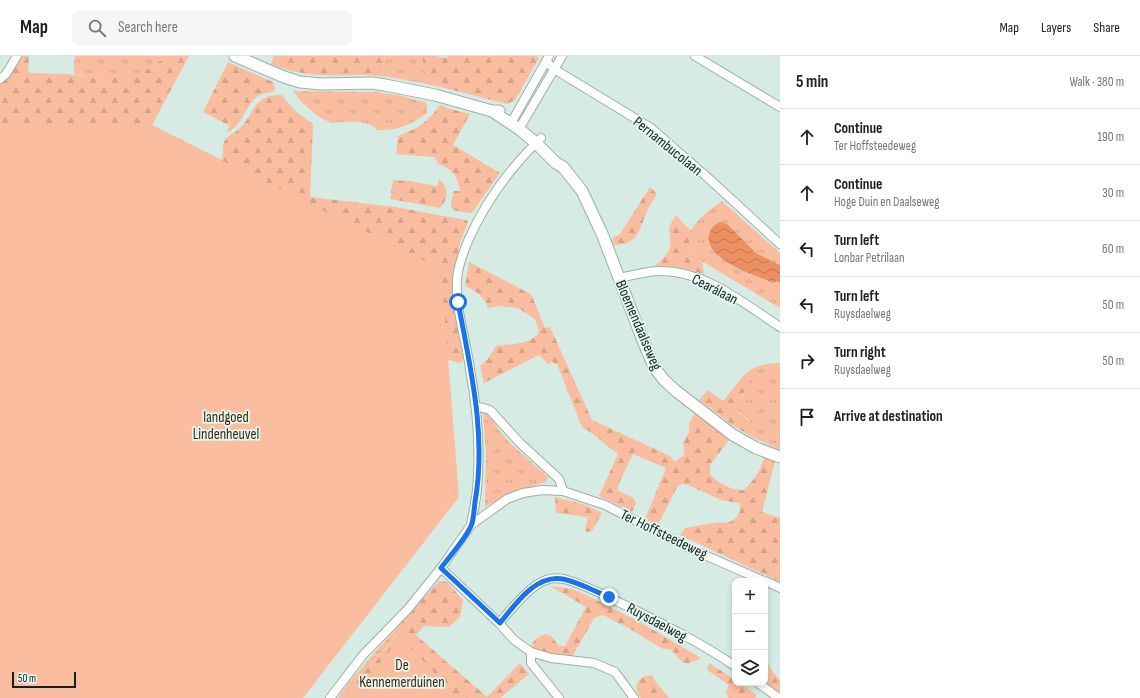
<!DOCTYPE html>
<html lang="en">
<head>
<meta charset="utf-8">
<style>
	:root { --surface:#fff; --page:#f6f6f6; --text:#222; --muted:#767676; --line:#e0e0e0 }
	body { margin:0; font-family:"Sofia Sans Condensed",sans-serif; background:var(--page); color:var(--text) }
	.controls { position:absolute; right:12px; bottom:12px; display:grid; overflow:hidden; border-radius:8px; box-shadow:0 2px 6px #0003 }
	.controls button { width:36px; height:36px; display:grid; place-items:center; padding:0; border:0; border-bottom:1px solid var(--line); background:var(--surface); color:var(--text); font:20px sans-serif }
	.scale { position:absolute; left:12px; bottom:10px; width:64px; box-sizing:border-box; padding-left:4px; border:2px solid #181f1c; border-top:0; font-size:11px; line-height:14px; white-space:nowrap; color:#181f1c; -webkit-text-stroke:3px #e3f9f0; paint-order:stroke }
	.stop { position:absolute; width:12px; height:12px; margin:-9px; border:3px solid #1a73e8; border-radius:50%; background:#fff }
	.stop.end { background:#1a73e8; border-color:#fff; box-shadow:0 1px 4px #0008 }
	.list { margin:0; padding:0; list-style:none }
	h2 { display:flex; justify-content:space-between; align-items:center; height:52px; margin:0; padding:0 16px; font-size:17px }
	h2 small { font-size:13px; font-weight:400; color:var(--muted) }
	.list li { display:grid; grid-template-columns:26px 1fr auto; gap:12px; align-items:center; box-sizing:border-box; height:56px; padding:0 16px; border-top:1px solid var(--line) }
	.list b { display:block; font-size:15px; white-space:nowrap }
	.list p { margin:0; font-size:13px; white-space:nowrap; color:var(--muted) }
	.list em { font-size:13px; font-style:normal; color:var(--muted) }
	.icon { flex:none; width:22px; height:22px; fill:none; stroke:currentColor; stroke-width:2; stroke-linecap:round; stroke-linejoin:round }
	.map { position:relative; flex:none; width:780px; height:642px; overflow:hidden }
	header { display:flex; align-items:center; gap:24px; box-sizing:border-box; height:56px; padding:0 20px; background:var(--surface); border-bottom:1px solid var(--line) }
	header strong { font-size:19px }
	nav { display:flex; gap:22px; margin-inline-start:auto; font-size:14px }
	.search { width:280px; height:36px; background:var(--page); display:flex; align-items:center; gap:10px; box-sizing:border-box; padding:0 14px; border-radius:8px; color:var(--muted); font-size:15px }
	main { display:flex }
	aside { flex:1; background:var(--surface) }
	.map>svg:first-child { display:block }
	.grass { fill:url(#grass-tufts) }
	.forest { fill:url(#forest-firs) }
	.park { fill:#fabd9f }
	.water { fill:url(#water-waves) }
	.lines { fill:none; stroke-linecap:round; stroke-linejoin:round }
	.street-casing { stroke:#9cb0a8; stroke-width:10 }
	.secondary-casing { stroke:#9cb0a8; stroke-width:13 }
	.street { stroke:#fff; stroke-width:8 }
	.secondary { stroke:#fff; stroke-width:11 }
	.route { stroke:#1a73e8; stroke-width:5 }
	.labels { text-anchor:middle; stroke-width:3.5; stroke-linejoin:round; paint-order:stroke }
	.street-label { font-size:15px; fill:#181f1c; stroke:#e3f9f0 }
	.park-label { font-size:15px; fill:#431f0c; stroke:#e3f9f0 }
</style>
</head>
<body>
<header>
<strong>Map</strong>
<div class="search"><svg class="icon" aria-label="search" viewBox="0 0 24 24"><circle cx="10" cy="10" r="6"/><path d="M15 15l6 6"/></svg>Search here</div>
<nav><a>Map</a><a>Layers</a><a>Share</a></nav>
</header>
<main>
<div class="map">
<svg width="780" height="642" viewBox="0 0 780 642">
	<defs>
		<pattern id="grass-tufts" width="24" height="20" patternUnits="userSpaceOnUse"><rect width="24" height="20" fill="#fabd9f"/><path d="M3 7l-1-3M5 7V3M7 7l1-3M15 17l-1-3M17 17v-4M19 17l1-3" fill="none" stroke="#d6a288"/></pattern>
		<pattern id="forest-firs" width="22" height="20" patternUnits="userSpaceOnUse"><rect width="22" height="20" fill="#fabd9f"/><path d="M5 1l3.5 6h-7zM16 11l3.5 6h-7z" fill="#d6a288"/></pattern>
		<pattern id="water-waves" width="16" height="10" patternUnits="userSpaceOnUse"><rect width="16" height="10" fill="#ec9062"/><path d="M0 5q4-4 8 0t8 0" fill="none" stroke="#be7550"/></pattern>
	</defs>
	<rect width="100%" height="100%" fill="#d6ebe3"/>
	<g class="grass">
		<polygon points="75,0 167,0 136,21 127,23 114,19 98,22 74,18 74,7"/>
		<path d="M385,0h38c0,15 2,21 14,30l-47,-9 -21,-2c12,-3 15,-8 16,-19z"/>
		<path d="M293,35l83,1 22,3 29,8v10c-17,12 -29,18 -50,17 -8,-10 -24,-8 -36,-8 -3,0 -6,1 -9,1 -13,-4 -31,-20 -39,-32z"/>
		<path d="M722,145l58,52v12l-24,-12 -30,-29 -5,-2 -9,27c17,19 39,25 62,34l4,-2 2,2v25l-80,-48c-4,-5 -9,-9 -11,-15 -5,-18 21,-35 33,-44z"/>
		<path d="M780,307v87l-28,-13c6,-18 -8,-17 -17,-29l1,-3c5,-8 17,-19 13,-28l-5,-2c9,-9 24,-12 36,-12z"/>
		<polygon points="482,347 499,374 510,387 548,421 547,424 545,426 504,440 485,451 486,397"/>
		<polygon points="393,576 397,579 370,609 344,642 338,642 350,625"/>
	</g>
	<g class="forest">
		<path d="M20,0h9l-1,16 3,1 38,1 29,4 13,-4 16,5 9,-2 31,-21h22l-37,69 70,35c1,-6 0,-13 2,-18 3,-7 9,-8 14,-12 18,-16 13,-35 44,-35l12,15 19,14 -3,73 85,10 71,13 2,2c-4,10 -8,20 -10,30 -8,40 -2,67 6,105l-2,5 -2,1 -11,-3 -449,-209v-67l13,-14z"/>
		<path d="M274,0h111c-1,7 -2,15 -10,18 -6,2 -12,0 -18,1 -31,1 -57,1 -86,-11z"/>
		<polygon points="423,0 435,0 447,2 449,0 536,0 539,2 515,44 507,48 437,30 427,22 423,10"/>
		<path d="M228,6l45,20 2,7 -2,3c-5,1 -11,1 -15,4 -13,9 -16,33 -32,36l4,-6 -27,-14z"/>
		<path d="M440,49l7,3 23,6 -17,31 47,28 -28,40c-20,-3 -25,1 -18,-22h6c-2,-14 -8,-23 -22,-27l-3,-7 -39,-3 2,-18c22,-8 28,-13 42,-31z"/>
		<path d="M393,124l16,1 28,5 2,-6c11,6 9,20 1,28l-50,-9z"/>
		<path d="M650,131l7,7c-3,6 -8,11 -10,17 -7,17 -9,35 -33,34l-3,-5 3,-3 6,-3z"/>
		<path d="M676,159l15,16 -2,12 4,9 9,9 2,13 -23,-6 -26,-2c5,-5 14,-12 15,-20 2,-16 -6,-13 6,-31z"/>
		<path d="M469,206l62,32 14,34 5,-1 42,93 78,36 5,6 10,-8 -2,-3 2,-1 -2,-5 1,-4 5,-9v-8l6,-11 34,27 -19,25v9c8,9 22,17 34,16 10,-10 17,-20 20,-33l11,4 -13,51 18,6v64l-100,-47 5,-7c10,-2 20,-4 31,-5 4,-1 9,0 13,-1 8,-2 14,-12 10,-19l-18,-3 -33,-15 -7,-1 -4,3 -19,38 -13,-6 21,-51 -33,-14 -14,29 -2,7 16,8 3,5 -4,9 -33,-16 19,-42c-9,-6 -16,-13 -25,-20 -4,-3 -7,-4 -11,-7l-25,-63 -5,-2 -4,2 -9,-9 -55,28 -4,-17 8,-7 8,-13c13,-2 36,-1 43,-14l-4,-13 -17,-11 -19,-2 -11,2c-3,-11 -12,-17 -23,-22z"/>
		<path d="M744,319l5,2 2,4 -2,5 -13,19c-1,15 23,10 16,32l-21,-13 -32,-24 9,-10 15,11z"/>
		<polygon points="555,441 586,449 602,457 592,475 587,476 585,474 588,461 556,457"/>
		<polygon points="439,525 447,526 463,544 460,561 449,571 424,570 416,579 487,641 520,607 529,618 500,642 344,642 370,609 397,580 393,576"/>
		<path d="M550,530l22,3 12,5 54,27 63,37c-4,2 -8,4 -12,5 -11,3 -12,-16 -26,-14l-33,-20 -27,-14 -9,3 -22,39 -39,-7 -1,-6c4,-6 7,-8 14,-10l6,3 7,9h6l21,-39z"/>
		<polygon points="765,602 772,615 780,624 780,639 761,627 765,627"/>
		<polygon points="709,607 735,624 735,627 739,627 757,639 755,642 728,642 726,636 729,629 707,614"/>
		<path d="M652,619l3,6 14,17h-28c-9,-12 -4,-21 11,-23z"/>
	</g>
	<g class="park">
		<polygon points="0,68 152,70 441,213 459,441 303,642 0,642"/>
		<polygon points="401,581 458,642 351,642"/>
	</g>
	<path class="water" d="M721,166l6,2 29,29 24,12v18l-3,-2 -3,2c-17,-7 -70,-23 -65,-48 2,-7 5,-11 12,-13z"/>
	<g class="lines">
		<g class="street-casing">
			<g id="street">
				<polyline points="695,0 780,51"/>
				<polyline points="546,5 554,13 651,72 706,120 780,188"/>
				<polyline points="0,23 6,18 17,0"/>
				<polyline points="511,67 549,0"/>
				<polyline points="519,73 562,0"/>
				<path d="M619,222c13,-2 27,-7 40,-7 46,-1 84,32 121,56"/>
				<polyline points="476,350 490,354 520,387 559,423 563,435"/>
				<path d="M471,469c2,-12 5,-24 6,-36 4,-40 0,-81 -7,-120 -4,-30 -15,-60 -13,-90 1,-13 6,-26 11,-38 17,-39 42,-73 73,-103"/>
				<polyline points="441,512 499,567 514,584 531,596 551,602 594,607 615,616 634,642"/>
				<polyline points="765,525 780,532"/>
				<path d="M499,567c13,-14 30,-37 47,-43 6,-2 12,-2 18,-1 22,6 44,18 65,28 36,18 72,36 106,59"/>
				<polyline points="531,596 531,607 559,642"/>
				<polyline points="758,627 779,642"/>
				<polyline points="330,642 363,599 408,553 441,512 471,469 507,443 523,437 542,434 563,435 605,449 691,493 764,525"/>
			</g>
		</g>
		<g class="secondary-casing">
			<g id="secondary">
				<polyline points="235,0 284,21 300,26 321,28 372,27 385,29 435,39 492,55 499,55"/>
				<polyline points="492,55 519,73 536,87 556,107 563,111 582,135 603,180 640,277 654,311 664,324 676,335 733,379 756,392 780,401"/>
			</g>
		</g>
		<use href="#street" class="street"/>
		<use href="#secondary" class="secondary"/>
	</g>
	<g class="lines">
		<path class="route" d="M458,246c12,65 29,133 17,200 -1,7 -1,17 -4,24 -5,12 -21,30 -30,42l59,55c15,-18 35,-49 63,-44 15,3 31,12 46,18"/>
	</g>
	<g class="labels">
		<g class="street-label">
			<text transform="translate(668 90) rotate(39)" y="5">Pernambucolaan</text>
			<text transform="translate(715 233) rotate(27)" y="5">Cearálaan</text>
			<text transform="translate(639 269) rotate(67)" y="5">Bloemendaalseweg</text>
			<text transform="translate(664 478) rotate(26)" y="5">Ter Hoffsteedeweg</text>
			<text transform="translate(657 566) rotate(28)" y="5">Ruysdaelweg</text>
		</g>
		<g class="park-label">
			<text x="226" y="366">landgoed<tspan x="226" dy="17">Lindenheuvel</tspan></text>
			<text x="402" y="614">De<tspan x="402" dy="17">Kennemerduinen</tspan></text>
		</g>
	</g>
</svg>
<div class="controls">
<button>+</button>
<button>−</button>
<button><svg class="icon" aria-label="layers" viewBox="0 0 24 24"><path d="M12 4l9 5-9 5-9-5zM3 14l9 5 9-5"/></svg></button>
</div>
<div class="scale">50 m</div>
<div class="stop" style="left:458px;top:246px"></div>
<div class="stop end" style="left:609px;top:541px"></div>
</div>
<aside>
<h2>5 min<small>Walk · 380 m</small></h2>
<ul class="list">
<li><svg class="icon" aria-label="ahead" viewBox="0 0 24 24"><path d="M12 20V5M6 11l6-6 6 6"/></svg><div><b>Continue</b><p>Ter Hoffsteedeweg</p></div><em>190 m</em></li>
<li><svg class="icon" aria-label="ahead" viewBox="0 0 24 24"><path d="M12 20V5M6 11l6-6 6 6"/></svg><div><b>Continue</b><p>Hoge Duin en Daalseweg</p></div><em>30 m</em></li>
<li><svg class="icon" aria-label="left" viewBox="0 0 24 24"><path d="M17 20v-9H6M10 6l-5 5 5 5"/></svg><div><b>Turn left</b><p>Lonbar Petrilaan</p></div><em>60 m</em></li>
<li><svg class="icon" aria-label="left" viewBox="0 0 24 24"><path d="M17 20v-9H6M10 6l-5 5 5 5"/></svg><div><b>Turn left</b><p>Ruysdaelweg</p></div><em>50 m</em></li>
<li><svg class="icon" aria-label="right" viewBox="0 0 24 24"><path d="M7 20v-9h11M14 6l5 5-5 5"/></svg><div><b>Turn right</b><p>Ruysdaelweg</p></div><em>50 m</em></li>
<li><svg class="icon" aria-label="arrive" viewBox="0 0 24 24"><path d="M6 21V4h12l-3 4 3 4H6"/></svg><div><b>Arrive at destination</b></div></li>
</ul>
</aside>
</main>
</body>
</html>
